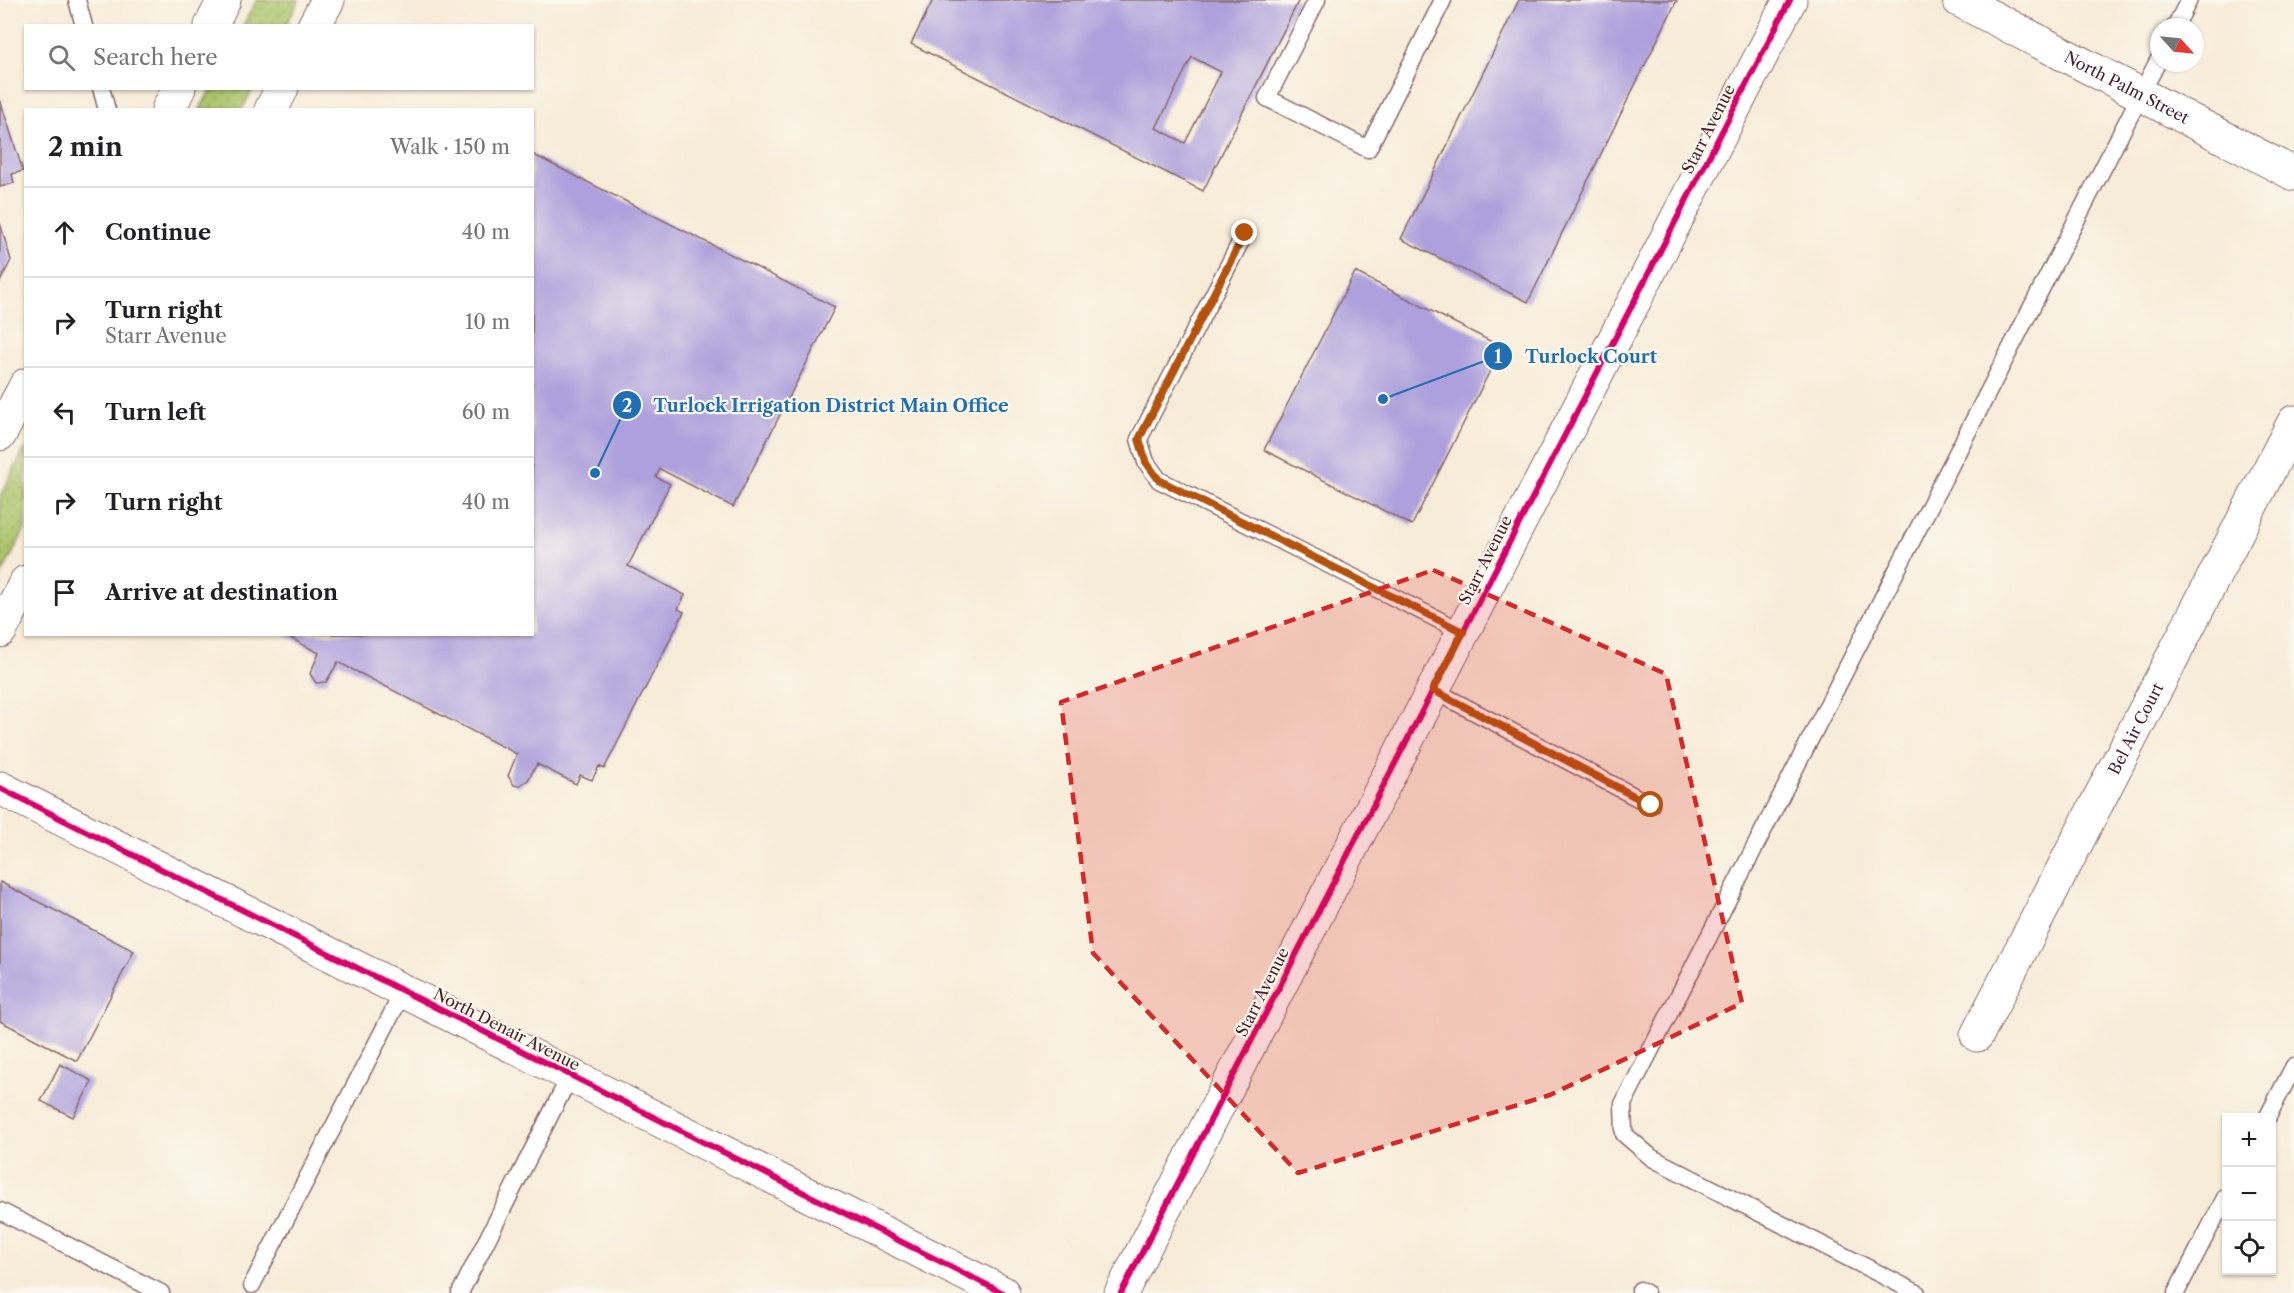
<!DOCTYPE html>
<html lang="en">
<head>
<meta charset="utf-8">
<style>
	:root { --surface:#fff; --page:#f6f6f6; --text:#202124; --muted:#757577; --line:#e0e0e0 }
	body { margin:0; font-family:"Libre Caslon Text",serif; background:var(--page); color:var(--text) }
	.controls { position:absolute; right:18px; bottom:18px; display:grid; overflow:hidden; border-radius:0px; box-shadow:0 2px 4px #0004 }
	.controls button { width:54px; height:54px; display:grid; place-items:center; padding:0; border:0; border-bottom:2px solid var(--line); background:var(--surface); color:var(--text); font:30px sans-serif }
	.compass { position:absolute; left:2150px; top:18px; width:54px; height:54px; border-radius:50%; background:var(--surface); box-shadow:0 2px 4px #0004; rotate:117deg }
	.stop { position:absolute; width:18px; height:18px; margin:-14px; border:4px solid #b45309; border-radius:50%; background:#fff }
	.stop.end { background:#b45309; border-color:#fff; box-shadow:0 2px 6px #0008 }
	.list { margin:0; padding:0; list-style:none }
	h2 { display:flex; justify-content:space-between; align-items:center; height:78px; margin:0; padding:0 24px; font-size:26px }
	h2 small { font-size:20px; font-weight:400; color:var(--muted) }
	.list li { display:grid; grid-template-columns:39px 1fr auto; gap:18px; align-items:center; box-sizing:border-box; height:90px; padding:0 24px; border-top:2px solid var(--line) }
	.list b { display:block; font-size:22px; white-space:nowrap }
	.list p { margin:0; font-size:20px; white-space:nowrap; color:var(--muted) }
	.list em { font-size:20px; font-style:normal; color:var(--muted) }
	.icon { flex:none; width:33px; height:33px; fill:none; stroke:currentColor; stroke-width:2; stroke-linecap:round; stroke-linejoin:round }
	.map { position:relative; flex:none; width:2294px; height:1293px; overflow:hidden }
	.search { position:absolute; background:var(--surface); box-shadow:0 2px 4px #0004; left:24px; top:24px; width:510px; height:66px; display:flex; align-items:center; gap:15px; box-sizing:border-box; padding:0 21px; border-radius:0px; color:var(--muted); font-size:22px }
	.panel { position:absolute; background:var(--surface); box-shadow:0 2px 4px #0004; left:24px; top:108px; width:510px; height:528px; border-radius:0px }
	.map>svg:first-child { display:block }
	.grass { fill:url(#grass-dots); stroke:#7b724c; stroke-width:1.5 }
	.building { fill:#aea0dc; fill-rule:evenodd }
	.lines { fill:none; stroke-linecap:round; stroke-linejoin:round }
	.service-casing { stroke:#876768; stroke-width:19 }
	.minor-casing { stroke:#876768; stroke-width:35 }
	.secondary-casing { stroke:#876768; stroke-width:35 }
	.service { stroke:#fff; stroke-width:16 }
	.minor { stroke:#fff; stroke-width:33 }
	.secondary { stroke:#fff; stroke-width:33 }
	.cycleway-casing { stroke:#fbf7ec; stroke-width:10 }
	.cycleway { stroke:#d6006c; stroke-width:6 }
	.route { stroke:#b45309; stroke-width:8 }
	.marked { fill:#d62828; fill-opacity:0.2; stroke:#d62828; stroke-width:4.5; stroke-dasharray:12 8; stroke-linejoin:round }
	.labels { text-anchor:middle; stroke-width:4.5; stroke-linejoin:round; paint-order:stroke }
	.street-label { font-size:16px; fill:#4a1f2b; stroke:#fbf7ec }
	.leader { fill:none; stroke:#1f6fb2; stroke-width:2 }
	.callout-dot { fill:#1f6fb2; stroke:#fbf7ec; stroke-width:2 }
	.mark-label { font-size:18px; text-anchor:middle; font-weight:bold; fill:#fff }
	.callout-label { font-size:18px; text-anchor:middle; font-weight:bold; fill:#1f6fb2; stroke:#fbf7ec; stroke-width:4.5; stroke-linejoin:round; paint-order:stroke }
</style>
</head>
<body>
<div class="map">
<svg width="2294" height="1293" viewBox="0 0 2294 1293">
	<defs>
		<pattern id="grass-dots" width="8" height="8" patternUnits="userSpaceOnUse" patternTransform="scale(1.5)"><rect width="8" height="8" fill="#acc66c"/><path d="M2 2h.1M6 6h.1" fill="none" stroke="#8ea059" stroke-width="1.8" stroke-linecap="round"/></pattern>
	</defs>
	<rect width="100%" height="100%" fill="#fbf7ec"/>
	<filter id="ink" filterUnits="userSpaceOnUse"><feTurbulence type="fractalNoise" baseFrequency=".0167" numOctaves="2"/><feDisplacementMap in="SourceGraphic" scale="12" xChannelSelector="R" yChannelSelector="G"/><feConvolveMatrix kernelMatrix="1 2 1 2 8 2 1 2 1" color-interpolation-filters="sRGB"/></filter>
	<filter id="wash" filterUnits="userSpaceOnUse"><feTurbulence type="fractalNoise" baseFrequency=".008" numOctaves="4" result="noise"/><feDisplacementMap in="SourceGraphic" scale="24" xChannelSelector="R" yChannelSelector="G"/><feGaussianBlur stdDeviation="1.35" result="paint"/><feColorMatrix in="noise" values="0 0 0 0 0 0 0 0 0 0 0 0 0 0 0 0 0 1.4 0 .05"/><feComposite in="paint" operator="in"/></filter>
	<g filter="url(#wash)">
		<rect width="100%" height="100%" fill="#f7ecd8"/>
		<g class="grass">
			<polygon points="257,0 299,0 286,25 243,25"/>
			<polygon points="211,89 211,88 253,89 242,109 200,109"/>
			<polygon points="25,448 25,529 0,578 0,497"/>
		</g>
		<g id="blocks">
			<g class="building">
				<path d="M933,0h366l-96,191 -292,-147zM1192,57l29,15 -36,71 -29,-15z"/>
				<polygon points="1519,0 1677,0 1528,302 1401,239"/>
				<polygon points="0,100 23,171 12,174 14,183 0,187"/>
				<polygon points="532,154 835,307 733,507 660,469 656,477 670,484 628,566 685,595 678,609 684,612 604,769 599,766 592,780 580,775 576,784 537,764 528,780 519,786 514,785 508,776 517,754 338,662 326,682 316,683 310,674 319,653 283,634 532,634"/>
				<polygon points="0,223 11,260 0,282"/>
				<polygon points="1355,272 1502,347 1412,525 1264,450"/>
				<polygon points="0,882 134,951 77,1061 0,1021"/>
				<polygon points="60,1064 92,1081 73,1117 41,1101"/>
			</g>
		</g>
	</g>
	<g filter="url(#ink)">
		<use href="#blocks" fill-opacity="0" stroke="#876768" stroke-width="1.5"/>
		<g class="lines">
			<g class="service-casing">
				<g id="service">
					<polyline points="77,0 84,26"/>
					<polyline points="1317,0 1267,98 1368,149 1443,0"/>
					<polyline points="2175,27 2189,0"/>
					<polyline points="101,88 107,110"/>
					<polyline points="1245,233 1139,439 1146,462 1159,480 1463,632"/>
					<polyline points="1433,690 1651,805"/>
					<polyline points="2267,1118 2294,1066"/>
					<polyline points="0,1211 161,1293"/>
					<polyline points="252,1285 403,992"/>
					<polyline points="1640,1290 1646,1293"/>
					<polyline points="460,1293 570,1076"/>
					<polyline points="1917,1293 1652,1158 1624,1134 1623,1104 2159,59"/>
					<polyline points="2176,1293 2226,1196"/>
				</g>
			</g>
			<g class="minor-casing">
				<g id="minor">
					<path id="s1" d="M1959,0l335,174"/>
					<polyline points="0,788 1003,1293"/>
					<path id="s2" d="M1977,1035l317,-613"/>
					<polyline points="1121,1293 1790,0"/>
				</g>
			</g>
			<g class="secondary-casing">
				<g id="secondary">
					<polyline points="211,26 224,0"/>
					<polyline points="314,26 328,0"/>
					<polyline points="168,110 179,88"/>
					<polyline points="271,110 282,88"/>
					<polyline points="0,434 26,385"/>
					<polyline points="0,631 26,582"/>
				</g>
			</g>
			<use href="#service" class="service"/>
			<use href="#minor" class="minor"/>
			<use href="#secondary" class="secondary"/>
			<g class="cycleway-casing">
				<g id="cycleway">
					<polyline points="0,788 1003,1293"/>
					<polyline points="1121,1293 1790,0"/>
				</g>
			</g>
			<use href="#cycleway" class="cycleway"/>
		</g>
	</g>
	<g class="lines" filter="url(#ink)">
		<polyline class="route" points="1245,233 1139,439 1146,462 1159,480 1463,632 1433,690 1651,805"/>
	</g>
	<path class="marked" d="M1433,570l233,104 76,329 -192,92 -252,78 -205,-220 -32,-251z"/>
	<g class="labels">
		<g class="street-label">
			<text dy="6" stroke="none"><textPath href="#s1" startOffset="189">North Palm Street</textPath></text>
			<text transform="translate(1708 129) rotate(-63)" y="6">Starr Avenue</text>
			<text transform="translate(1485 560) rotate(-63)" y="6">Starr Avenue</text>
			<text dy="6" stroke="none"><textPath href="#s2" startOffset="345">Bel Air Court</textPath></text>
			<text transform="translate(1262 992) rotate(-63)" y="6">Starr Avenue</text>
			<text transform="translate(507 1029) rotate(27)" y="6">North Denair Avenue</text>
		</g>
	</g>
	<path class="leader" d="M1383 399L1498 356M595 473L627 405"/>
	<g class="callout-dot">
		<circle cx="1383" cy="399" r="6"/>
		<circle cx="595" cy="473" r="6"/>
		<circle cx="1498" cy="356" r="15"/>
		<circle cx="627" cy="405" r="15"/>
	</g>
	<g class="mark-label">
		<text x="1498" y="363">1</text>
		<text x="627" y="412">2</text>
	</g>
	<g class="callout-label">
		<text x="1591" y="363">Turlock Court</text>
		<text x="831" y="412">Turlock Irrigation District Main Office</text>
	</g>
</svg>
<div class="controls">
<button>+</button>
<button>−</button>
<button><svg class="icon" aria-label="locate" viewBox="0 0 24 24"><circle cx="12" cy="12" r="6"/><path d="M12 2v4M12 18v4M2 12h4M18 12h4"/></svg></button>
</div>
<svg class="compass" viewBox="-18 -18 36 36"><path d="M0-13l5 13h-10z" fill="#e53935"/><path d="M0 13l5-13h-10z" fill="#757577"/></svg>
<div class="stop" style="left:1651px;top:805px"></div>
<div class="stop end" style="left:1245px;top:233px"></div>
<div class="search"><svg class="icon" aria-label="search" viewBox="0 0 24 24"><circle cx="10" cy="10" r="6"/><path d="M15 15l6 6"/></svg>Search here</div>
<section class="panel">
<h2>2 min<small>Walk · 150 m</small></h2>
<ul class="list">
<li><svg class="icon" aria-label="ahead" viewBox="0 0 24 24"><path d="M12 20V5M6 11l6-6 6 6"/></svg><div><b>Continue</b></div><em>40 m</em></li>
<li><svg class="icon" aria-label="right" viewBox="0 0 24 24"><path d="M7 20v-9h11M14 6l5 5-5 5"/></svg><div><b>Turn right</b><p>Starr Avenue</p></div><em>10 m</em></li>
<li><svg class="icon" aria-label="left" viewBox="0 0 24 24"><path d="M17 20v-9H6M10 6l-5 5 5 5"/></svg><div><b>Turn left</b></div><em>60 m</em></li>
<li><svg class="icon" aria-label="right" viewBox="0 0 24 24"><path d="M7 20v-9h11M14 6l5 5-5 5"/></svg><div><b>Turn right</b></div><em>40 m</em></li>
<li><svg class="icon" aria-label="arrive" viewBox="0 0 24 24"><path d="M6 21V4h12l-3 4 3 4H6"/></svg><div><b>Arrive at destination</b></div></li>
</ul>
</section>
</div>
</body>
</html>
